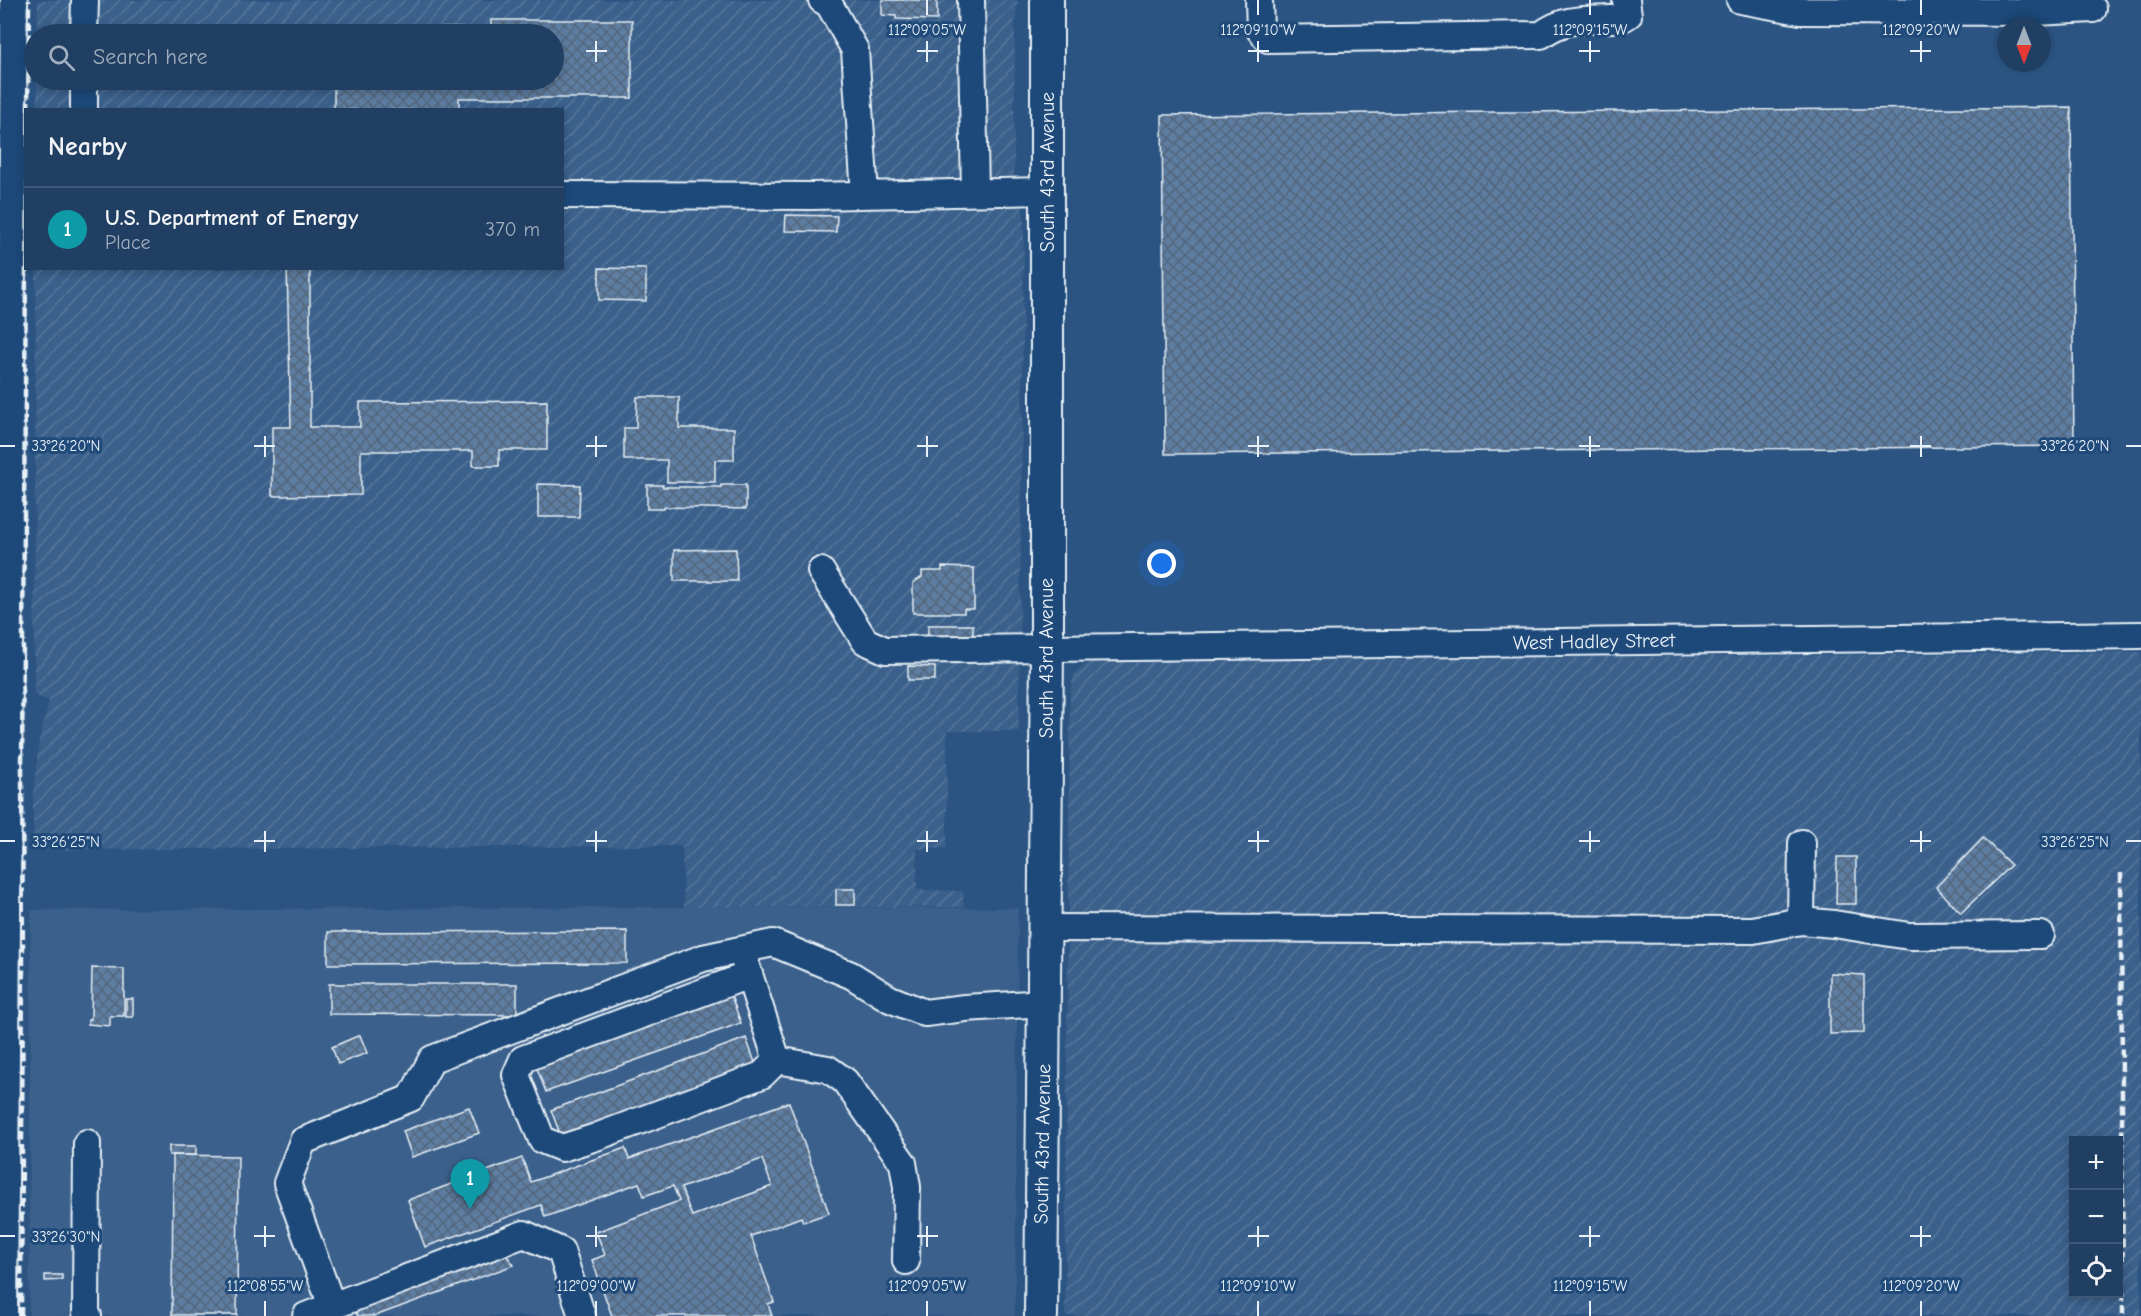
<!DOCTYPE html>
<html lang="en">
<head>
<meta charset="utf-8">
<style>
	:root { --surface:#203f62; --page:#2d4a6b; --text:#f1f3f6; --muted:#a2afbe; --line:#3d5877; --accent:#ffd166 }
	body { margin:0; font-family:"Comic Neue",sans-serif; background:var(--page); color:var(--text) }
	.controls { position:absolute; right:18px; bottom:18px; display:grid; overflow:hidden; border-radius:0px; box-shadow:0 3px 9px #0003 }
	.controls button { width:54px; height:54px; display:grid; place-items:center; padding:0; border:0; border-bottom:2px solid var(--line); background:var(--surface); color:var(--text); font:30px sans-serif }
	.compass { position:absolute; left:1997px; top:18px; width:54px; height:54px; border-radius:50%; background:var(--surface); box-shadow:0 3px 9px #0003; rotate:180deg }
	.you { position:absolute; left:1162px; top:564px; width:21px; height:21px; margin:-15px; border:4px solid #fff; border-radius:50%; background:#1a73e8; box-shadow:0 0 0 9px #1a73e833 }
	.badge { display:grid; place-items:center; width:39px; height:39px; border-radius:50%; background:var(--accent); color:#fff; font-size:20px; font-weight:700 }
	.pin { position:absolute; translate:-50% -50px; filter:drop-shadow(0 2px 3px #0008) }
	.pin::after { content:''; position:absolute; top:32px; width:21px; height:18px; background:inherit; clip-path:polygon(0 0,100% 0,50% 100%) }
	.list { margin:0; padding:0; list-style:none }
	h2 { display:flex; justify-content:space-between; align-items:center; height:78px; margin:0; padding:0 24px; font-size:26px }
	h2 small { font-size:20px; font-weight:400; color:var(--muted) }
	.list li { display:grid; grid-template-columns:39px 1fr auto; gap:18px; align-items:center; box-sizing:border-box; height:84px; padding:0 24px; border-top:2px solid var(--line) }
	.list b { display:block; font-size:22px; white-space:nowrap }
	.list p { margin:0; font-size:20px; white-space:nowrap; color:var(--muted) }
	.list em { font-size:20px; font-style:normal; color:var(--muted) }
	.icon { flex:none; width:33px; height:33px; fill:none; stroke:currentColor; stroke-width:2; stroke-linecap:round; stroke-linejoin:round }
	.map { position:relative; flex:none; width:2141px; height:1316px; overflow:hidden }
	.search { position:absolute; background:var(--surface); box-shadow:0 3px 9px #0003; left:24px; top:24px; width:540px; height:66px; display:flex; align-items:center; gap:15px; box-sizing:border-box; padding:0 21px; border-radius:33px; color:var(--muted); font-size:22px }
	.panel { position:absolute; background:var(--surface); box-shadow:0 3px 9px #0003; left:24px; top:108px; width:540px; height:162px; border-radius:0px }
	.map>svg:first-child { display:block }
	.built { fill:#3a608b }
	.industrial { fill:url(#industrial-furrows); fill-rule:evenodd }
	.building { fill:url(#building-cross-hatch); stroke:#e8f1f8; stroke-width:1.5; fill-rule:evenodd }
	.lines { fill:none; stroke-linecap:round; stroke-linejoin:round }
	.minor-casing { stroke:#e8f1f8; stroke-width:30 }
	.major-casing { stroke:#e8f1f8; stroke-width:36 }
	.minor { stroke:#1f4a7a; stroke-width:26 }
	.major { stroke:#1f4a7a; stroke-width:32 }
	.rail { stroke:#e8f1f8; stroke-width:4.5; stroke-dasharray:9 4.5; stroke-linecap:butt }
	.ticks { fill:none; stroke:#e8f1f8; stroke-width:2 }
	.labels { text-anchor:middle; stroke-width:6; stroke-linejoin:round; paint-order:stroke }
	.street-label { font-size:20px; fill:#e8f1f8; stroke:#1f4a7a }
	.ticks-label { font-size:15px; text-anchor:middle; fill:#e8f1f8; stroke:#1f4a7a; stroke-width:6; stroke-linejoin:round; paint-order:stroke }
</style>
</head>
<body>
<div class="map">
<svg width="2141" height="1316" viewBox="0 0 2141 1316">
	<defs>
		<pattern id="industrial-furrows" width="10" height="10" patternUnits="userSpaceOnUse" patternTransform="scale(1.5)"><rect width="10" height="10" fill="#3a608b"/><path d="M-1 1l2-2M0 10L10 0M9 11l2-2" fill="none" stroke="#56779c"/></pattern>
		<pattern id="building-cross-hatch" width="8" height="8" patternUnits="userSpaceOnUse" patternTransform="scale(1.5)"><rect width="8" height="8" fill="#5d7da1"/><path d="M0 0l8 8M0 8l8-8" fill="none" stroke="#53657a"/></pattern>
	</defs>
	<rect width="100%" height="100%" fill="#2b5482"/>
	<filter id="ink" filterUnits="userSpaceOnUse"><feTurbulence type="fractalNoise" baseFrequency=".0167" numOctaves="2"/><feDisplacementMap in="SourceGraphic" scale="12" xChannelSelector="R" yChannelSelector="G"/><feConvolveMatrix kernelMatrix="1 2 1 2 8 2 1 2 1" color-interpolation-filters="sRGB"/></filter>
	<g filter="url(#ink)">
		<polygon class="built" points="684,907 1018,908 1015,1316 29,1316 31,910"/>
		<g class="industrial">
			<polygon points="38,0 1018,0 1015,22 1014,171 1024,216 1019,731 947,731 947,848 917,849 917,890 963,891 964,907 684,907 682,846 33,850 33,795 39,741 49,701 34,695 36,269 562,268 562,110 37,109 37,80 554,80 554,34 37,34"/>
			<path d="M2141,652v664h-1076l5,-624 4,-18 10,-8 9,-4zM2074,1140h44v154h-44z"/>
		</g>
		<g class="building">
			<polygon points="882,0 937,0 937,20 896,19 896,16 882,15"/>
			<polygon points="491,20 632,20 632,98 459,98 459,110 334,110 334,80 554,80 554,34 334,34 334,28 491,28"/>
			<polygon points="2071,107 2074,446 1165,454 1162,115"/>
			<polygon points="786,215 837,216 836,232 785,231"/>
			<polygon points="287,268 310,268 310,427 360,427 360,402 547,401 547,450 499,450 499,466 473,466 473,451 361,451 361,495 272,496 272,427 291,427"/>
			<polygon points="599,268 646,269 646,301 599,300"/>
			<polygon points="637,397 679,397 679,428 734,428 734,460 715,460 715,482 667,482 667,460 624,460 624,428 636,428"/>
			<polygon points="538,484 580,485 579,517 538,517"/>
			<polygon points="647,485 663,485 663,487 721,487 721,485 746,485 746,509 664,507 664,509 647,509"/>
			<polygon points="736,549 737,581 674,581 674,550"/>
			<polygon points="942,567 974,568 974,609 964,609 964,613 913,613 913,583 922,577 922,571 942,571"/>
			<rect x="928" y="625" width="45" height="14"/>
			<polygon points="908,666 935,667 935,680 908,680"/>
			<polygon points="1983,838 2011,865 1961,913 1936,887"/>
			<polygon points="1837,857 1856,857 1856,904 1836,904"/>
			<rect x="836" y="889" width="19" height="16"/>
			<polygon points="627,931 627,963 328,964 328,932"/>
			<polygon points="92,968 124,969 124,1016 110,1016 110,1026 88,1024 88,1019 91,1019"/>
			<polygon points="1830,973 1864,975 1864,1033 1830,1034"/>
			<polygon points="329,984 517,984 517,1015 329,1014"/>
			<polygon points="730,993 741,1023 546,1092 535,1063"/>
			<rect x="126" y="999" width="7" height="18"/>
			<polygon points="360,1035 367,1053 338,1064 332,1047"/>
			<polygon points="746,1038 757,1068 562,1139 551,1110"/>
			<path d="M789,1102l40,111 -26,9 -2,-5 -50,19 23,66 -6,2 4,12h-160l-20,-56 13,-5 -9,-23 83,-31 -6,-15 -29,10 -5,-13 -94,34 -4,-12 -116,42 -17,-47 114,-42 9,24 94,-34 4,11zM762,1159l10,27 -80,30 -11,-28z"/>
			<polygon points="469,1107 479,1133 412,1157 403,1131"/>
			<rect x="169" y="1146" width="27" height="9"/>
			<polygon points="173,1155 238,1156 237,1315 172,1315"/>
			<polygon points="503,1251 514,1265 375,1316 358,1316 351,1307"/>
			<polygon points="45,1275 62,1275 62,1280 45,1281"/>
		</g>
		<g class="lines">
			<g class="minor-casing">
				<g id="minor">
					<polyline points="822,0 829,4 855,50 865,194"/>
					<polyline points="971,0 975,191"/>
					<path d="M1259,0l1,30 8,9 273,-4c29,-21 49,-13 82,-17l5,-3 -2,-15"/>
					<polyline points="1740,0 1800,11 2036,12 2093,9"/>
					<polyline points="84,34 85,0"/>
					<polyline points="84,110 84,80"/>
					<polyline points="562,195 812,196 1047,191"/>
					<polyline points="821,571 865,641 885,650 2141,635"/>
					<polyline points="1801,921 1834,924 1909,936 2041,935"/>
					<polyline points="1045,928 1753,930 1801,921 1802,843"/>
					<polyline points="744,959 777,1060 828,1069 845,1081 903,1163 907,1187 906,1261"/>
					<polyline points="749,975 523,1059 516,1075 542,1140 562,1148 596,1137 762,1075 777,1060"/>
					<polyline points="87,1143 86,1313 88,1316"/>
					<polyline points="4,1316 14,0"/>
					<polyline points="306,1316 332,1306"/>
					<polyline points="582,1316 561,1251 524,1234 332,1306 287,1183 303,1141 411,1098 432,1059 703,958 773,943 851,975 890,999 925,1013 965,1008 1044,1003"/>
				</g>
			</g>
			<g class="major-casing">
				<polyline id="major" points="1041,1316 1047,649 1047,0"/>
			</g>
			<use href="#minor" class="minor"/>
			<use href="#major" class="major"/>
			<g class="rail">
				<polyline points="28,110 29,0"/>
				<polyline points="2121,873 2123,1316"/>
				<polyline points="21,1316 23,964 22,764 26,268"/>
			</g>
		</g>
	</g>
	<path class="ticks" d="M927,0v15M1258,0v15M1590,0v15M1921,0v15M596,41v21M927,41v21M1258,41v21M1590,41v21M1921,41v21M586,51h21M917,51h21M1248,51h21M1579,51h21M1910,51h21M265,436v21M596,436v21M927,436v21M1258,436v21M1590,436v21M1921,436v21M0,446h15M254,446h21M586,446h21M917,446h21M1248,446h21M1579,446h21M1910,446h21M2126,446h15M265,831v21M596,831v21M927,831v21M1258,831v21M1590,831v21M1921,831v21M0,841h15M254,841h21M586,841h21M917,841h21M1248,841h21M1579,841h21M1910,841h21M2126,841h15M265,1226v21M596,1226v21M927,1226v21M1258,1226v21M1590,1226v21M1921,1226v21M0,1236h15M254,1236h21M586,1236h21M917,1236h21M1248,1236h21M1579,1236h21M1910,1236h21M265,1301v15M596,1301v15M927,1301v15M1258,1301v15M1590,1301v15M1921,1301v15"/>
	<g class="labels">
		<g class="street-label">
			<text transform="translate(1047 172) rotate(-90)" y="7">South 43rd Avenue</text>
			<text transform="translate(1594 641) rotate(-1)" y="7">West Hadley Street</text>
			<text transform="translate(1046 658) rotate(-90)" y="7">South 43rd Avenue</text>
			<text transform="translate(1042 1144) rotate(-89)" y="7">South 43rd Avenue</text>
		</g>
	</g>
	<g class="ticks-label">
		<text x="927" y="35">112°09'05"W</text>
		<text x="1258" y="35">112°09'10"W</text>
		<text x="1590" y="35">112°09'15"W</text>
		<text x="1921" y="35">112°09'20"W</text>
		<text x="2075" y="451">33°26'20"N</text>
		<text x="66" y="451">33°26'20"N</text>
		<text x="2075" y="847">33°26'25"N</text>
		<text x="66" y="847">33°26'25"N</text>
		<text x="66" y="1242">33°26'30"N</text>
		<text x="265" y="1291">112°08'55"W</text>
		<text x="596" y="1291">112°09'00"W</text>
		<text x="927" y="1291">112°09'05"W</text>
		<text x="1258" y="1291">112°09'10"W</text>
		<text x="1590" y="1291">112°09'15"W</text>
		<text x="1921" y="1291">112°09'20"W</text>
	</g>
</svg>
<div class="controls">
<button>+</button>
<button>−</button>
<button><svg class="icon" aria-label="locate" viewBox="0 0 24 24"><circle cx="12" cy="12" r="6"/><path d="M12 2v4M12 18v4M2 12h4M18 12h4"/></svg></button>
</div>
<svg class="compass" viewBox="-18 -18 36 36"><path d="M0-13l5 13h-10z" fill="#e53935"/><path d="M0 13l5-13h-10z" fill="#a2afbe"/></svg>
<div class="you"></div>
<div class="pin badge" style="left:470px;top:1209px;background:#0f9aa8">1</div>
<div class="search"><svg class="icon" aria-label="search" viewBox="0 0 24 24"><circle cx="10" cy="10" r="6"/><path d="M15 15l6 6"/></svg>Search here</div>
<section class="panel">
<h2>Nearby<small></small></h2>
<ul class="list">
<li><span class="badge" style="background:#0f9aa8">1</span><div><b>U.S. Department of Energy</b><p>Place</p></div><em>370 m</em></li>
</ul>
</section>
</div>
</body>
</html>
